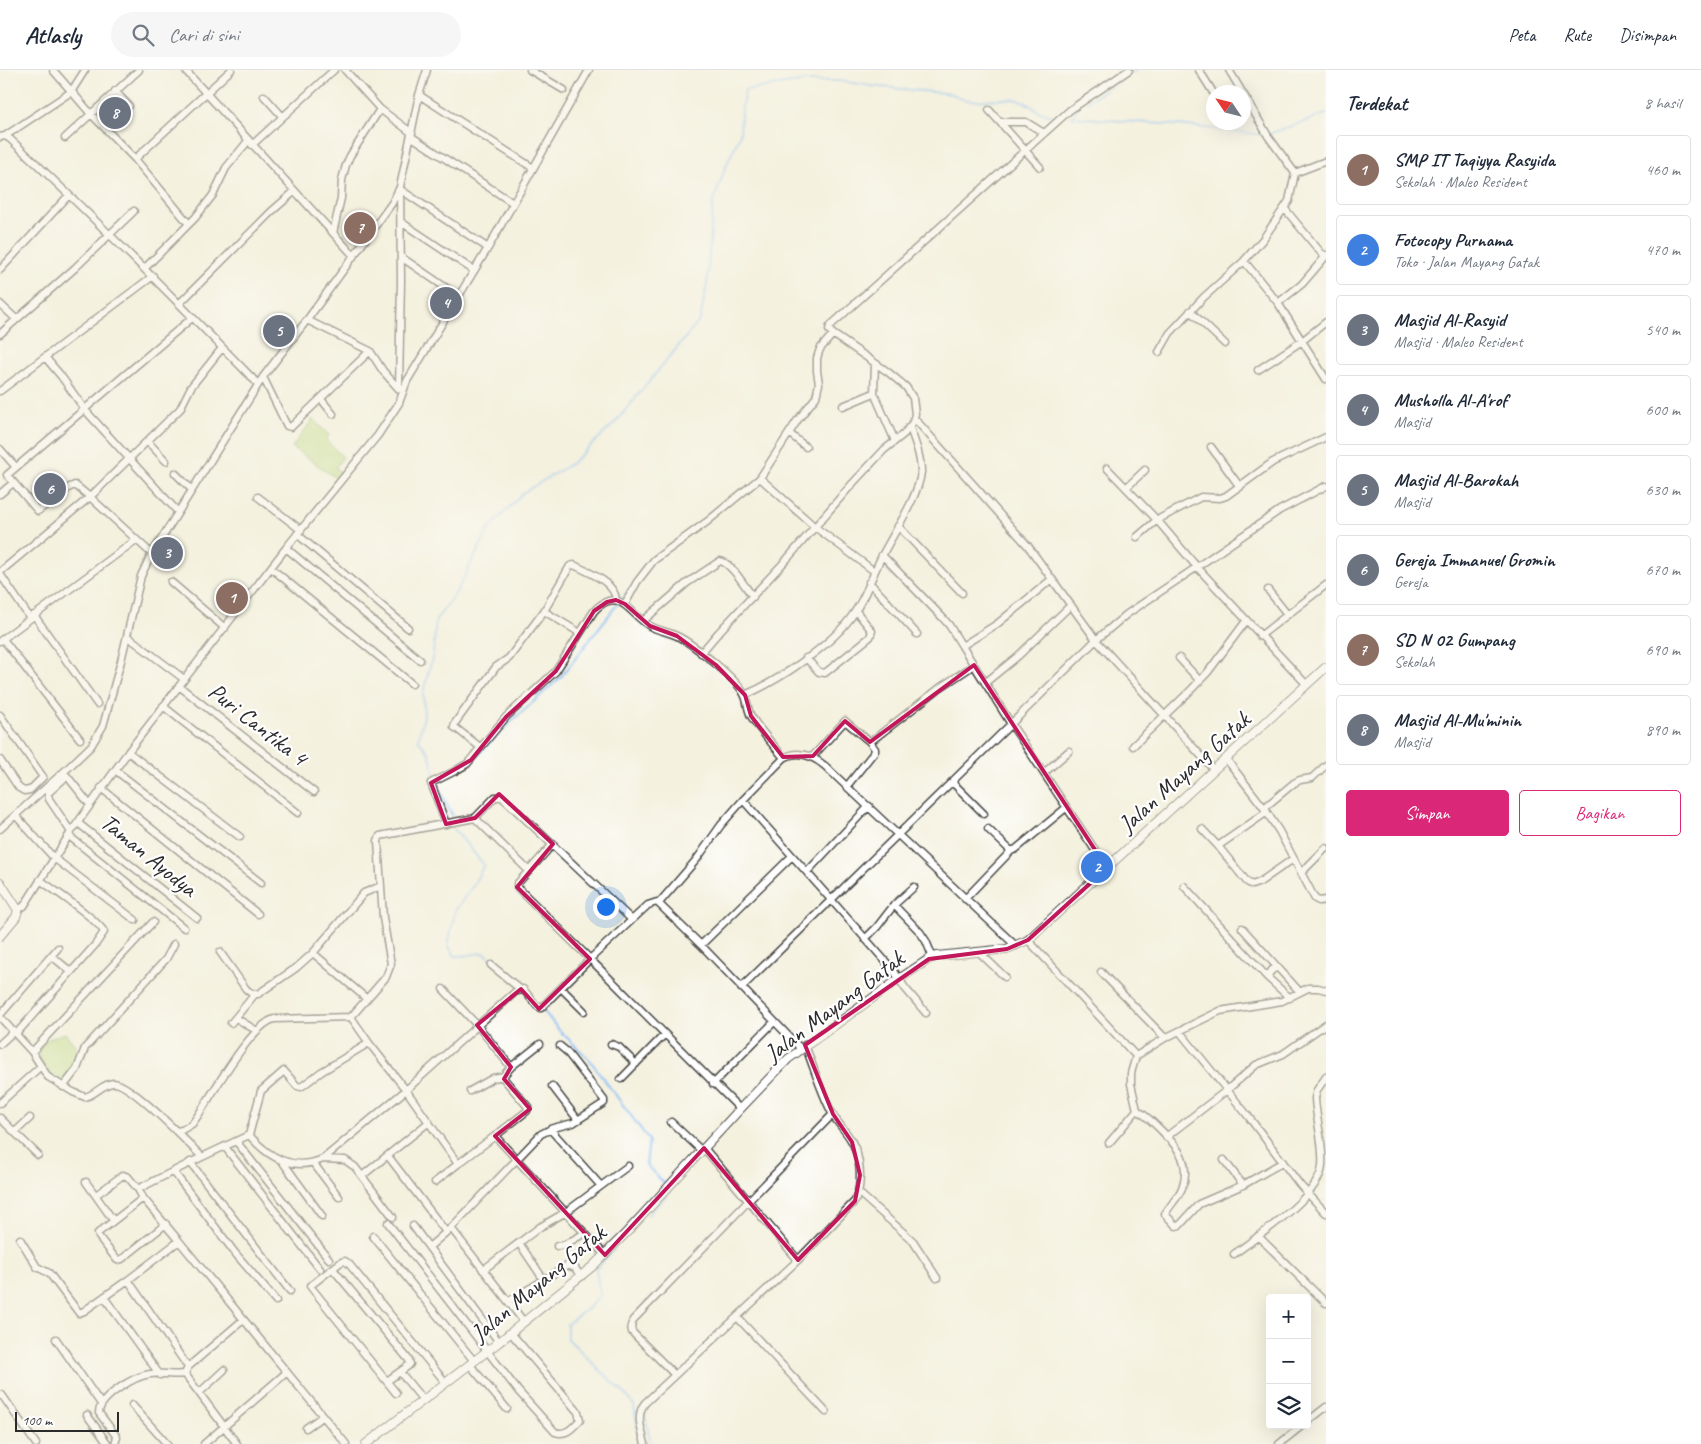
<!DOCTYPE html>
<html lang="id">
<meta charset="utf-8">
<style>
:root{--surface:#fff;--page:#f6f6f7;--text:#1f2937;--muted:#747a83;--line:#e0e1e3;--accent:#db2777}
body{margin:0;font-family:Caveat,sans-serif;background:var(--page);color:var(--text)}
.controls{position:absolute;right:15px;bottom:15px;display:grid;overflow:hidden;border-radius:5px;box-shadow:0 5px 20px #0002}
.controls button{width:45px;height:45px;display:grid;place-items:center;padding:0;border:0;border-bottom:1px solid var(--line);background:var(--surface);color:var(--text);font:25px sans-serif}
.compass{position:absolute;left:1206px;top:15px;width:45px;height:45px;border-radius:50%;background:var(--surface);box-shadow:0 5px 20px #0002;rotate:305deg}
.scale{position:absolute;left:15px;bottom:12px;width:104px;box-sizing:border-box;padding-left:5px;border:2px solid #2b2b2b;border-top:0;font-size:14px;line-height:18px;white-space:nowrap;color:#2b2b2b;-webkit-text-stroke:4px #fff;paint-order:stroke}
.you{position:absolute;left:605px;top:836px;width:18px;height:18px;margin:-12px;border:4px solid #fff;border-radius:50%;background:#1a73e8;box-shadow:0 0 0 8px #1a73e833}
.badge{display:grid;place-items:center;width:32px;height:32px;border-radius:50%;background:var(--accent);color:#fff;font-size:16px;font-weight:700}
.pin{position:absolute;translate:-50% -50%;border:2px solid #fff;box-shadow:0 1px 5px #0006}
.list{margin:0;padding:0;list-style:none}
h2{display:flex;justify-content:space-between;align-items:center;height:65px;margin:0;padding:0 20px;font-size:21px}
h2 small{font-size:16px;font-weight:400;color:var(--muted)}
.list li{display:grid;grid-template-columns:32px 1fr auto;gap:15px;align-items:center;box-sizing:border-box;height:70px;margin:0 10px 10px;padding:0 10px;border:1px solid var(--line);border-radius:5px}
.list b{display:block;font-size:19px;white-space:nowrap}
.list p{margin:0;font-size:16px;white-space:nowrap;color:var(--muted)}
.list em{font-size:16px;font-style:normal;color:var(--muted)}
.actions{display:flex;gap:10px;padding:15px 20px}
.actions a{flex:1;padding:11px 0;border:1px solid var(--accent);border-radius:5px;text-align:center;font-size:18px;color:var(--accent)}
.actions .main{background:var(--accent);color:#fff}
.icon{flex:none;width:28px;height:28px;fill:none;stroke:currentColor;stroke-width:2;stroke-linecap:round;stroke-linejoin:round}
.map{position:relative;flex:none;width:1326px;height:1374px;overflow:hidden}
header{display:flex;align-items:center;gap:30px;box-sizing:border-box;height:70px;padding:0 25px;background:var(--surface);border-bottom:1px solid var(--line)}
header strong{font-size:24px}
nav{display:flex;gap:28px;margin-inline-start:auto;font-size:18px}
.search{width:350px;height:45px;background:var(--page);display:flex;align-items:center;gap:12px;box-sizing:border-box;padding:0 18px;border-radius:28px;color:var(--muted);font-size:19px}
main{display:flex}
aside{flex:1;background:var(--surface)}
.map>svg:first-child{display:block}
</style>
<header>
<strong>Atlasly</strong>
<div class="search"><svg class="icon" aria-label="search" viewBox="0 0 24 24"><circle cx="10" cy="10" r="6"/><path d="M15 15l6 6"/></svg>Cari di sini</div>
<nav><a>Peta</a><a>Rute</a><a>Disimpan</a></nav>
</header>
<main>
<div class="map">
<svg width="1326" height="1374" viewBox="0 0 1326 1374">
<rect width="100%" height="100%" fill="#fff"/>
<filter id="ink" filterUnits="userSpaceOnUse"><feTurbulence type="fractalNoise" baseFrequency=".02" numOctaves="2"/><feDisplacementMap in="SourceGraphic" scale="10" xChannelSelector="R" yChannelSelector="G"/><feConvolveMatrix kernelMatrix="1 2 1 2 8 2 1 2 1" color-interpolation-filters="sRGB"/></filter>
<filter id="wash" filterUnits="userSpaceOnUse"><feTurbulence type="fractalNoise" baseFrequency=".0096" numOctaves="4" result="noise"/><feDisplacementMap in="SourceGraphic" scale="20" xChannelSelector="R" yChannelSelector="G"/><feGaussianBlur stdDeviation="1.12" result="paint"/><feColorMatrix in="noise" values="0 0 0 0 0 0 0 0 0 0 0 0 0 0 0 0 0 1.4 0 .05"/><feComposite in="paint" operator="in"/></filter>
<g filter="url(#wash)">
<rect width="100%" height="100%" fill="#f4f1df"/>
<path fill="#b9d87f" stroke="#728255" d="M313,349L329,365L326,370L343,387L335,398L341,402L337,409L292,377Z
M65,963L79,980L76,994L61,1011C49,1005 41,994 37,981L48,969Z"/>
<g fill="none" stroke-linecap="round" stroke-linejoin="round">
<path stroke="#85bcf4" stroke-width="2" d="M1088,31L1137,0
M1071,47L1188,56L1265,65
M1073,47L1078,38
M1269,64L1326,44
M823,271L829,262
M637,507L646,494L651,490
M476,687L511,652L561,607L629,519
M452,745L437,714L429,683L418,670L424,646L423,623L433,585L436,550L457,521L489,459L523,423L572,393L614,354L700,250L707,214L713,133L726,96L740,65L741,43L745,20L806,11H841L871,16L953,24C969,38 1002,24 1022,31C1028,33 1033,38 1038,41C1043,43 1048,45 1053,46
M454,759L484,795L473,816L455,841L448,875L455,886C466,887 474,883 485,883L522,917
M542,939L558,959L589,989L649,1070L646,1095L666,1115
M648,1145L670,1122L668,1119
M615,1179L596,1199L600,1226L587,1239L567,1254V1268L626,1325L634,1336L640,1374
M635,1342L645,1344L651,1374"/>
</g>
</g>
<g filter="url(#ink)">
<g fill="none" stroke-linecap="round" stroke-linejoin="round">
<g stroke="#494946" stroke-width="9">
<path id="minor" d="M53,0L91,44L135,89L189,154
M185,0L353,185
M345,0L380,39L412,63
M530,0L564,20
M1199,0L1214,24
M1229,0L1242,22
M115,21L129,36
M419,25L533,98
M264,26L282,46
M989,40L1040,97
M1000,52H1026L1044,63
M5,66L71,22L85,0
M0,67L5,66L10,69C95,148 177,231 258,314
M412,67L513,133
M65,68L139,0
M252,75L334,0
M135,89L231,0
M1295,103L1326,91
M401,120L488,178
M1285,139L1322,184L1326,185
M401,152L473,200
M333,163L341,128L342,110L346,95L350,86L380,39
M401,187L458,226
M1244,191L1278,233L1326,309
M145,198L195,148L213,125L226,98L248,71
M0,200L69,125
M1278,233L1302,214L1326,186
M0,234L16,249
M179,234L271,142L295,121
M1190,241L1225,274
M307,250L370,281L383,301L399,319
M0,264L75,198L134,141
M1159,282L1170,263L1204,227L1244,191L1263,169L1289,131L1295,103L1268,66L1244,25
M45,287L153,206
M875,293L874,323L895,371
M1258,300L1302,271L1326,252
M263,307L287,356L291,357L370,281
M399,318L401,210L400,117
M0,321L45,287L61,306L85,340L177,441
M321,329L333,344
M843,336L874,323
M914,348L1028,476L1096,570L1214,700
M790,364L806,377
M148,372L166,391
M1211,377L1240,417
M0,379L15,396
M1107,398L1157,450L1197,497L1127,544L1096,570L1011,654L1107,798
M175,403L191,419
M760,408L815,457L874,501
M1126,418L1145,400
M0,424L13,413
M258,427L301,460
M898,456L962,523
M297,464L408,558
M1137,467L1157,450L1201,427L1220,428L1226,426L1273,392L1326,367
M286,478L420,590
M152,484L90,427L75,415L70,417L38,441L7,405L192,248
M882,485L942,547L949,555L962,576
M271,498L412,614
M0,502L90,427L180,339L191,317L222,278
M0,504L30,548
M171,512L225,558
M869,512L917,564
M1268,520L1287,544
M625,534L637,512L654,490L708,451L760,408L797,351L816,327L819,314L817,301V288L820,279L833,264
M544,541L580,563
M34,545L97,634
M643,551L687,513L720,491C731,492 746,518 753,527
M127,566L184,609
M1260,566L1326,515
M3,569L80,669
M0,571L136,470
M701,583L718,563L788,488L853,413L884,380L904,364L913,352L915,344L913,328L906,317L888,302L833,264L829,260L830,256L1070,40L1129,0
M806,588L819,602L825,603L870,567L872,561L856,541
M1179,588L1200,611
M985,613L1018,586L1071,535
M1307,615L1197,497L1280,440L1326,416
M179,616L314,722
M745,625C778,611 834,574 854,543C867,525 873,502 884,482C895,461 919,425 921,402C921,387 915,372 910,358
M163,636L298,743
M0,645L43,707L30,720L24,721L19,718L0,690
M1133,676L1189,622L1208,602L1246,551
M480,677L457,659L454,657L455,653L496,597L509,588L544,541L570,496L574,495C588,502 615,512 616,530
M128,682L240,767
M813,686L845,651L870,672
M1227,690L1264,738L1279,761L1315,829L1319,831L1326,830
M115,700L261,813
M1044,703L1069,681
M952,712L984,744
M847,716L875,681V679L870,672L941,617L974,595
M101,718L258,844
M1264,738L1294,713L1300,710L1312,708L1326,695
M1267,742L1218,776L1247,812L1252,815L1260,812L1293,789
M16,746L54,788L135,850
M475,748L529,801
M78,753L197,848
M446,754L431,713L455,701L467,694L506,647L556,601L594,541C619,514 630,545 650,556C659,561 670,562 679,567C694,575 737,609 744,624C748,631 747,639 751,646C760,661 773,674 784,688
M0,759L68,698L91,676L103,656L121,591L141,506L150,487L263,307L307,250L392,133L400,117L419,25L427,0
M988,759L1011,781
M1202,759L1218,776
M71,762L49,729L48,723L67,706L90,735
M69,766L184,858
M553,774L517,814V817L590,889L541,938L537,936L523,919L515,922L406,1020L369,973L351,947L386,907L391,894L383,848L378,771L380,766L475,748L495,727H502L632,850
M807,802L869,736
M1301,803L1326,778
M1184,816L1267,907L1290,928
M965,829L1011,781L1016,779L1067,737
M659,833L697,789L721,755L743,730
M894,835L920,862L926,871L933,888
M18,840L24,836L71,762L128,682L286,478L378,365L399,333L407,311L488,178L589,0
M1242,858L1299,921
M865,869L877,857L894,835L914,817
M1028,870L1136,986L1165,968L1220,941L1282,931L1308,918H1318L1326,920
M701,875L792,786
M220,882L246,919L251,923L258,924L296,898L313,883L364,823L381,816
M979,882L1005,907
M313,883L367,929
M52,886L71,902
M491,895L520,919
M1101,902L1165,968
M1267,907L1272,900L1278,897
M561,918L584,941
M741,918L1011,654L962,576L997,554L1052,509
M443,919L477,955L511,997L504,1005V1009L528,1037L527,1041L495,1066
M926,943L905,918L894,901L743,730L784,688C799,679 813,686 825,696L1016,876
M0,945L58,878
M0,947L32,982L48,1007L73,1022L85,1027C95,1025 102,1014 113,1013C129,1011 188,1073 202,1087L249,1065C269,1088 293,1102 323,1089L406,1020L458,1094L495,1066L605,1185
M236,948L257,961
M231,953L255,924
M1180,962L1248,1046L1300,1115L1326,1143
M16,964L95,875L104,862C99,851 53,819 40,810
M0,974L14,961
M611,974L619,977L636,994
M32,982L153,852
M511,997L540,974
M621,1009L665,964
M713,1014L774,952
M552,1016L578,1050
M63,1017L77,999L85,978L166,889L174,874
M470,1021L493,1008L504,1006
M0,1033L41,996
M740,1039L590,889L648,835L657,832L701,875L801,979
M1137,1040C1150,1048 1176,1073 1182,1087C1186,1097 1186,1108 1182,1118C1178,1128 1170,1135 1165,1144L1176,1156L1180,1155L1199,1134L1243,1115L1283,1092
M0,1048L38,1085
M671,1052L702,1081
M176,1061L182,1060L192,1054C210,1030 248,957 274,949L351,947
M15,1062L30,1048
M249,1065L261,1021L284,1001L297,1016L301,1017L321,1002L369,973
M1166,1067L1227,1020L1256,995L1283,984L1326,954
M236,1071L329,1189
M1109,1073L1137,1040L1131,1014V1003L1136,986
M225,1077L320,1199
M704,1078L798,1190L855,1131C863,1113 861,1087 851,1070C846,1061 838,1054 833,1045C821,1023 814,998 805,975
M388,1086L446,1162
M323,1089L345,1090L355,1097L393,1147
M1224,1090L1243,1115
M282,1091L322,1146
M190,1092L290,1221
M314,1094L339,1127
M173,1101L235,1183L276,1231
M362,1106L429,1052
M86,1112L113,1150
M435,1112L458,1094
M601,1116L628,1096
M859,1123L913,1171L937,1208
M96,1125L123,1105L128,1107L138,1119
M143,1128L98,1163L99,1167L117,1190L122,1189L166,1154
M388,1153L519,1322L555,1362C566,1366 572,1358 580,1350L578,1342L511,1263
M413,1156L499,1272
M451,1158L524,1252
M373,1166L474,1291
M1258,1166L1326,1233
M20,1169L37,1197L49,1203L79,1243L84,1241L128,1210
M179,1171L143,1128L138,1119L202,1087
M519,1173L544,1210
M557,1176L564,1175L585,1163
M429,1177L451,1158L541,1064L553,1058L573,1053L604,1033V1030L566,981L560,976
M1234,1184C1258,1166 1320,1126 1322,1096C1324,1073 1316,1051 1315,1028L1317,1020L1326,1007
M333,1199L409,1290L410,1294L408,1296L387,1311
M483,1200L540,1157L566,1142L601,1116L550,1059
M104,1227L160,1305
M509,1231L568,1195L575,1198L581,1207
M737,1247L826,1342
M56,1269L101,1334
M470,1295L507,1339
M188,1297L128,1210L179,1171L346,1374
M400,1302L423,1330
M675,1305L632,1262L631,1256L633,1250L833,1044
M199,1323L224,1300
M396,1323L310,1216L341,1192L345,1191L349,1194L446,1313
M2,1325L36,1374
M132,1335L167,1374
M87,1345L108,1374
M1307,1352L1326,1337
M306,1358L323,1346
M115,1374L117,1367L99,1343C99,1327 135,1306 150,1304C161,1302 172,1306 185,1304
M204,1374L287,1302
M237,1374L185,1304L188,1297L243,1250
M645,1374C642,1361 635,1345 645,1333L798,1190
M1279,1374L1303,1355"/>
</g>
<g stroke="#494946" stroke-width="10">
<path id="tertiary" d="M0,812L18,840L16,847L0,866
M366,1374L499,1272L593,1196L627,1162L740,1039L788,989L899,909L929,889L937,886L1007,879L1028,870L1326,597"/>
</g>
<use href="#minor" stroke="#fff" stroke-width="6"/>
<use href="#tertiary" stroke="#fff" stroke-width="8"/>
</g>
</g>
<path d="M0 0H1326V1374H0ZM616,530L625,534L650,556L677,566L716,595L745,625L751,646L783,687L813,686L845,651L870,672L974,595L1107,798L1028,870L1007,879L929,889L805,975L833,1044L852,1072L860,1105L855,1131L798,1190L704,1078L605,1185L495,1066L530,1039L504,1009L511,997L477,955L521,919L539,939L590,889L517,817L553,774L499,724L475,748L446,754L431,713L471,690L506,647L556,601L594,541L607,532Z" fill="#f4f1df" fill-opacity=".55" fill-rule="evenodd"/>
<path fill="none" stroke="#c2185b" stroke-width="4" stroke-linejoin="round" d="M616,530L625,534L650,556L677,566L716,595L745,625L751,646L783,687L813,686L845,651L870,672L974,595L1107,798L1028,870L1007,879L929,889L805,975L833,1044L852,1072L860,1105L855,1131L798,1190L704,1078L605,1185L495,1066L530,1039L504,1009L511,997L477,955L521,919L539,939L590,889L517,817L553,774L499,724L475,748L446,754L431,713L471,690L506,647L556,601L594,541L607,532Z"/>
<g text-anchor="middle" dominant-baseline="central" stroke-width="4.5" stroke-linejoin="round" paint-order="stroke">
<g font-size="24" fill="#2b2b2b" stroke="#fff">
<text transform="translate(258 654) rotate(38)">Puri Cantika 4</text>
<text transform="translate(1184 702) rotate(-42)">Jalan Mayang Gatak</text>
<text transform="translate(149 785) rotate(39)">Taman Ayodya</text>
<text transform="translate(834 936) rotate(-37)">Jalan Mayang Gatak</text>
<text transform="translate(538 1213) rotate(-40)">Jalan Mayang Gatak</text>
</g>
</g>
</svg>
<div class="controls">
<button>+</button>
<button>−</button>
<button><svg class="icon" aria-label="layers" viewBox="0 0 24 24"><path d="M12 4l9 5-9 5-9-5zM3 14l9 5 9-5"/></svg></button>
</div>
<svg class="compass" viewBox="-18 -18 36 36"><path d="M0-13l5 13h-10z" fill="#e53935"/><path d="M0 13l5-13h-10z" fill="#747a83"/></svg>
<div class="scale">100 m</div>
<div class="you"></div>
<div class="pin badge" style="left:232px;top:528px;background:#8d6e63">1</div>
<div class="pin badge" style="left:1097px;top:797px;background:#3f7fe0">2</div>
<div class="pin badge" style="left:167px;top:483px;background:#6b7280">3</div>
<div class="pin badge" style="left:446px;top:233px;background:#6b7280">4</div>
<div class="pin badge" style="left:279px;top:261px;background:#6b7280">5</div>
<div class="pin badge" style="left:50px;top:419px;background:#6b7280">6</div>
<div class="pin badge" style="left:360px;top:158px;background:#8d6e63">7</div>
<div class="pin badge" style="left:115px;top:43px;background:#6b7280">8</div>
</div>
<aside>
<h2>Terdekat<small>8 hasil</small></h2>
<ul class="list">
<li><span class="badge" style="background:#8d6e63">1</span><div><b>SMP IT Taqiyya Rasyida</b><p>Sekolah · Maleo Resident</p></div><em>460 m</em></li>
<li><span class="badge" style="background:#3f7fe0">2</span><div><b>Fotocopy Purnama</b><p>Toko · Jalan Mayang Gatak</p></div><em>470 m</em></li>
<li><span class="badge" style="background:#6b7280">3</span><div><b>Masjid Al-Rasyid</b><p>Masjid · Maleo Resident</p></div><em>540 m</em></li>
<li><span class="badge" style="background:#6b7280">4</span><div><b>Musholla Al-A'rof</b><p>Masjid</p></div><em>600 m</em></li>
<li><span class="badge" style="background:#6b7280">5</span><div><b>Masjid Al-Barokah</b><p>Masjid</p></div><em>630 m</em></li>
<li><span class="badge" style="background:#6b7280">6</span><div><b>Gereja Immanuel Gromin</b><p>Gereja</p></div><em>670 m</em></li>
<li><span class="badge" style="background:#8d6e63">7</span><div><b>SD N 02 Gumpang</b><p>Sekolah</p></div><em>690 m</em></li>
<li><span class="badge" style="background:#6b7280">8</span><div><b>Masjid Al-Mu'minin</b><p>Masjid</p></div><em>890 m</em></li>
</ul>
<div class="actions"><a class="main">Simpan</a><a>Bagikan</a></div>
</aside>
</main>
